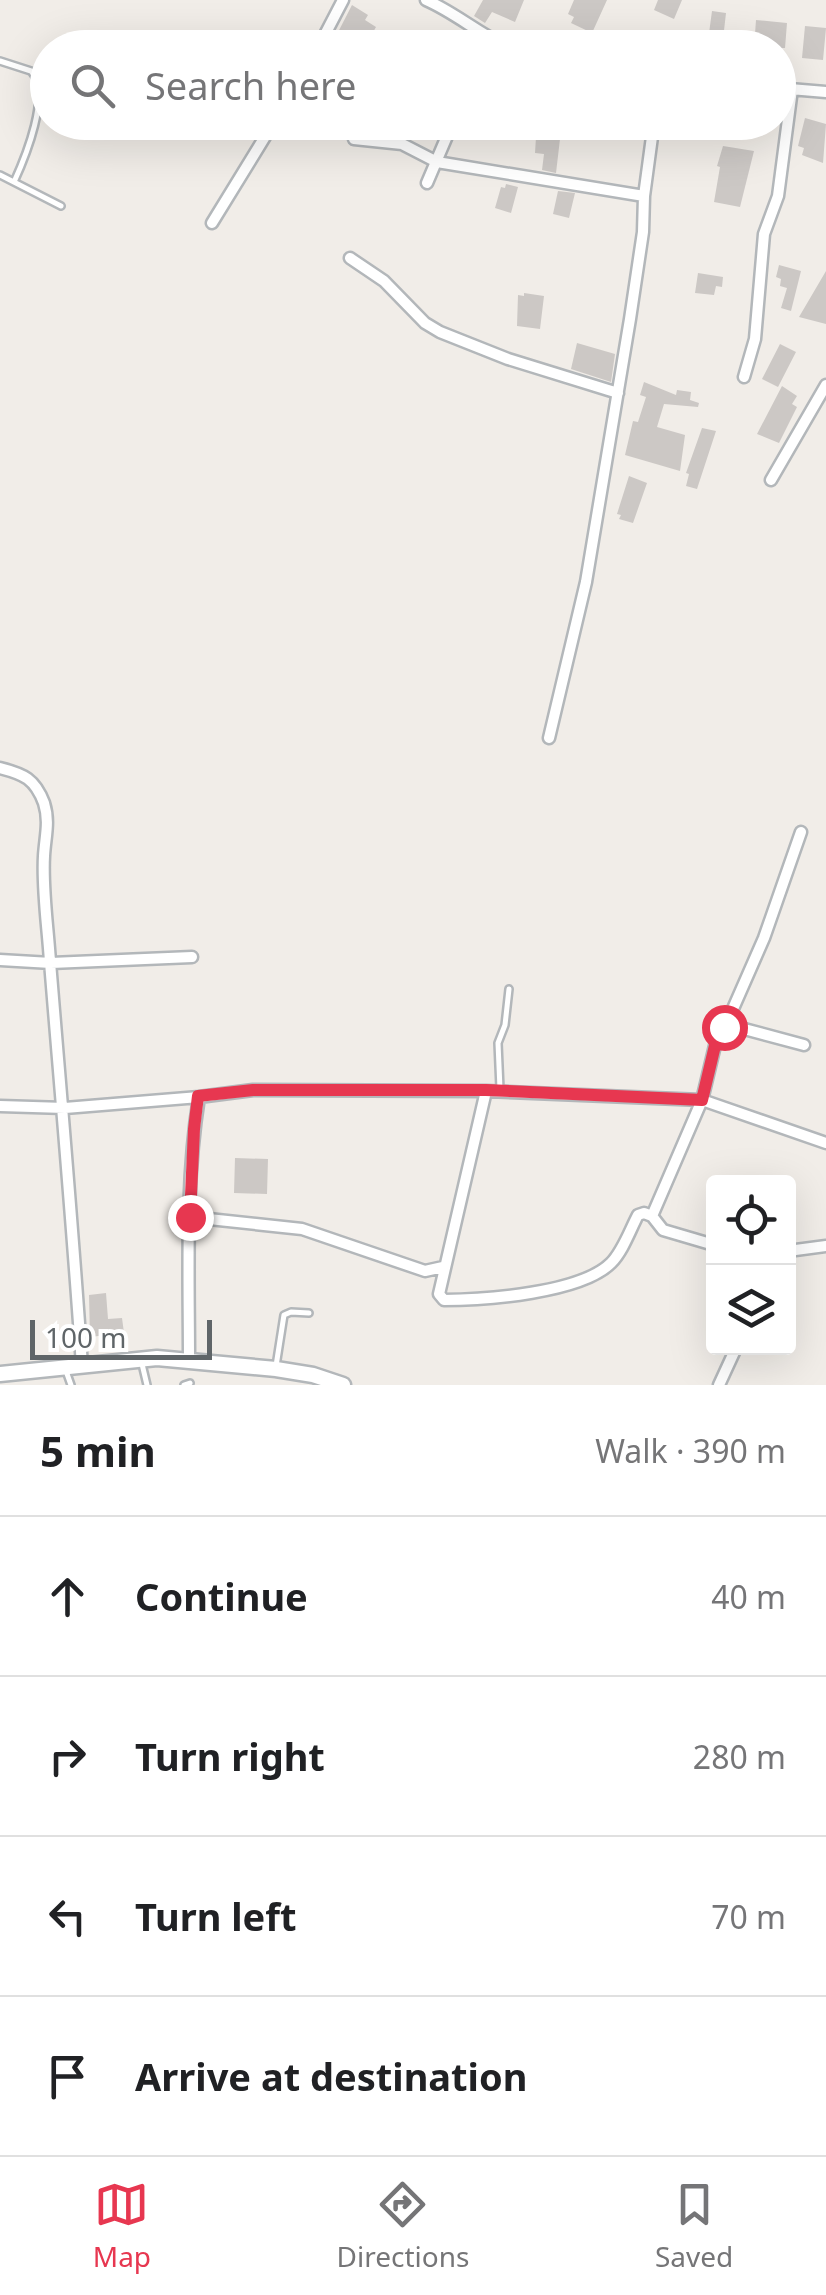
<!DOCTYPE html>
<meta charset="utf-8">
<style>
:root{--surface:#fff;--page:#f2f2f2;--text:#202124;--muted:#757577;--line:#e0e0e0;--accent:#e73750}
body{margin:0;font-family:"Noto Sans",sans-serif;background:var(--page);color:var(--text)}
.controls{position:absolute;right:30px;bottom:30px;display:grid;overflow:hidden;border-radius:10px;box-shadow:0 10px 40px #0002}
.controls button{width:90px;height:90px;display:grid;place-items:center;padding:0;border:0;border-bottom:2px solid var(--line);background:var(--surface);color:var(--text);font:50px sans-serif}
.scale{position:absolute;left:30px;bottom:25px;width:182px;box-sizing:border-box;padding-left:10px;border:5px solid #5f6568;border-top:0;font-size:28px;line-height:35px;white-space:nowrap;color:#5f6568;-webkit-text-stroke:8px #fff;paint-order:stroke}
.stop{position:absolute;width:30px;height:30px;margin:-22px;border:8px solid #e73750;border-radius:50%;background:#fff}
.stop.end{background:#e73750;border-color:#fff;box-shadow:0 2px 10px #0008}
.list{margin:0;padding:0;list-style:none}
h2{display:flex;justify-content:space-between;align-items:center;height:130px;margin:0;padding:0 40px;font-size:42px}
h2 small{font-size:32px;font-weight:400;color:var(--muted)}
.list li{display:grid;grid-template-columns:65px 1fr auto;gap:30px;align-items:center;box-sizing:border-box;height:160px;padding:0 40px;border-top:2px solid var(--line)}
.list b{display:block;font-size:38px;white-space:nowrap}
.list em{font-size:32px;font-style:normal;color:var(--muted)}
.icon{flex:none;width:55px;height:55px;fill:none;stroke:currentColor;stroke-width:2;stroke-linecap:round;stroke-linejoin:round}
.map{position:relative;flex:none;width:826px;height:1385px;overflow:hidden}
.search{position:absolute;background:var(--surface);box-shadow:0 10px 40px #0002;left:30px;right:30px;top:30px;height:110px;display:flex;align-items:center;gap:25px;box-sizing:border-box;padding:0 35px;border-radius:55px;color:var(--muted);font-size:38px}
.sheet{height:770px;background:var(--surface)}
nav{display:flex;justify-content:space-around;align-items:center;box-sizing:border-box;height:140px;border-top:2px solid var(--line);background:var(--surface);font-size:28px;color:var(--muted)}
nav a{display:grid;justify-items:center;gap:5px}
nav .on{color:var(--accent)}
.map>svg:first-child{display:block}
</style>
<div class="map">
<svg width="826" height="1385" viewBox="0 0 826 1385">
<rect width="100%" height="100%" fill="#f1ede8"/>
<path fill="#ccc8c5" d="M483,0H524L515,22L492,12L485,23L474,16Z
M574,0H607L592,33L571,23L574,17L568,14Z
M658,0H682L674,19L654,10Z
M352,5L368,15L365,20L376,27L364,48H348L334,40Z
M712,11L726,13L722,48H707Z
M756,20L787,23L785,48H754Z
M805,26L826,28L823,60L802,58Z
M805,118L826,124L823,163L802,155L804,148L798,146Z
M547,122H562L556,173L542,170L544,154L535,153L536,137L546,138Z
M723,146L754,151L740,207L714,202L720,167L717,166Z
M506,184L518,187L511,213L495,208L501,187L505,188Z
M558,191L575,193L569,218L553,214Z
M779,265L801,271L791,311L781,308L787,288L780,286L781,279L776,277Z
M826,271V324L799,317Z
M698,273L723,277L722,287L716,286L714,295L695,293Z
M524,293L544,296L540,329L517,326L518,295L524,296Z
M577,343L615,354L611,382L571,369Z
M780,344L796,352L778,387L762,379Z
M644,382L676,395L677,390L691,392L690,400L699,403L698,407L664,404L657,427L685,435L680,471L625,455L633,421L638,422L646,397L640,395Z
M782,386L797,396L792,404L797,407L779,443L757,434Z
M702,428L716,431L697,489L686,486L689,474L686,473Z
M629,476L647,483L633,523L619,519L621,515L617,514Z
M235,1158L268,1159L267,1194L234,1193Z
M106,1293L108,1319L122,1318L124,1333L90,1337L89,1295Z"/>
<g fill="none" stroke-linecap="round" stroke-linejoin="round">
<g stroke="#b3b7ba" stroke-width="10">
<path id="service" d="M0,61L31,71C52,93 25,158 14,182
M0,175L61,206
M500,1089L498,1043L505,1025L509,989
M142,1364L147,1385
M276,1366L284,1315L291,1312L309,1313
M66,1371L71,1385
M184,1385L190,1383"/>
</g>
<g stroke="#b3b7ba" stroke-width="15">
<path id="minor" d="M426,0C456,13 480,35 510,48
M318,48L343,0
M778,88L826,92
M354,139L402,144L437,162L644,196L654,122
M427,183L453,122
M212,223L274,122
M350,258L384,281L425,323L440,332L508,359L618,393
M744,377L755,339L764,234L778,196L792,89
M771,480L826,385
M549,738L586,582L630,319L643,232L644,196
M0,768C24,774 35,779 44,803C50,822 45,837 44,856C42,890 48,928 50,962C61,1097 73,1231 82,1366
M0,960L51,963L192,957
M725,1027L733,1026L804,1045
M486,1091L439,1294L444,1300C485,1300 581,1293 611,1263C623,1251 630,1230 638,1215L644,1213L652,1216L663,1230L714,1245
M0,1106L65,1108L199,1097
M652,1216L702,1100L718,1033L725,1027L764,938L801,832
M190,1217L302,1229L425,1271L443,1267
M788,1251L826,1246
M189,1361C189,1273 185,1184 199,1097L253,1090L486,1091L702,1100L826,1143
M719,1385L736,1348"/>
</g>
<g stroke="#b3b7ba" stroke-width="19">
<path id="tertiary" d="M0,1374L157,1358L276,1369L313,1375L343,1385"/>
</g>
<use href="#service" stroke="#fff" stroke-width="5"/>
<use href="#minor" stroke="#fff" stroke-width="10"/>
<use href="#tertiary" stroke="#fff" stroke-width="14"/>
</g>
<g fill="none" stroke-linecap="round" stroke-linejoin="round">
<path stroke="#e73750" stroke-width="12" d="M190,1217L194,1129L198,1096L253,1090H486L702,1100L718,1033L724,1027"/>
</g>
</svg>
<div class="controls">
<button><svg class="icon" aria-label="locate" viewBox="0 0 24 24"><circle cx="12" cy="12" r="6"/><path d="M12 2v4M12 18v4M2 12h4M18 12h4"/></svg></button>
<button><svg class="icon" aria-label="layers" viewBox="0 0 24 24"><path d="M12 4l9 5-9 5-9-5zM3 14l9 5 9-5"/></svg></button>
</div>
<div class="scale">100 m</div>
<div class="stop" style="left:724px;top:1027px"></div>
<div class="stop end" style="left:190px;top:1217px"></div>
<div class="search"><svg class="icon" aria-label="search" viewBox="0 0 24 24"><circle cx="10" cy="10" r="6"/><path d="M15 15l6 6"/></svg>Search here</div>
</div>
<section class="sheet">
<h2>5 min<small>Walk · 390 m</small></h2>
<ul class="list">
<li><svg class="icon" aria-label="ahead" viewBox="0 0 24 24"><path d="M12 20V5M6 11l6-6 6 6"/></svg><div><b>Continue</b></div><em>40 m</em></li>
<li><svg class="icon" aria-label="right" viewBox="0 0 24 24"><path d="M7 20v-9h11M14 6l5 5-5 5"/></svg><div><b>Turn right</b></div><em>280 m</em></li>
<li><svg class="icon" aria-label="left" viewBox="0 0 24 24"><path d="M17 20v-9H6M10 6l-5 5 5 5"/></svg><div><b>Turn left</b></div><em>70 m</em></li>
<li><svg class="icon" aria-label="arrive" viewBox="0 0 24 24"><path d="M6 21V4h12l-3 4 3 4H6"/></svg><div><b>Arrive at destination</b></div></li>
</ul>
</section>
<nav>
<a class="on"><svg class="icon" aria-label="map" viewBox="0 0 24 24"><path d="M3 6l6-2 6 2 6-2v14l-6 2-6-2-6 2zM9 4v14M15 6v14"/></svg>Map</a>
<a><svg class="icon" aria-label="directions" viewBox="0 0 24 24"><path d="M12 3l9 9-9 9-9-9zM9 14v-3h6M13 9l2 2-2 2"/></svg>Directions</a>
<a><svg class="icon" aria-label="saved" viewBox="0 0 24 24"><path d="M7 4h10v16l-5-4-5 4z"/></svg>Saved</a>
</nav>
